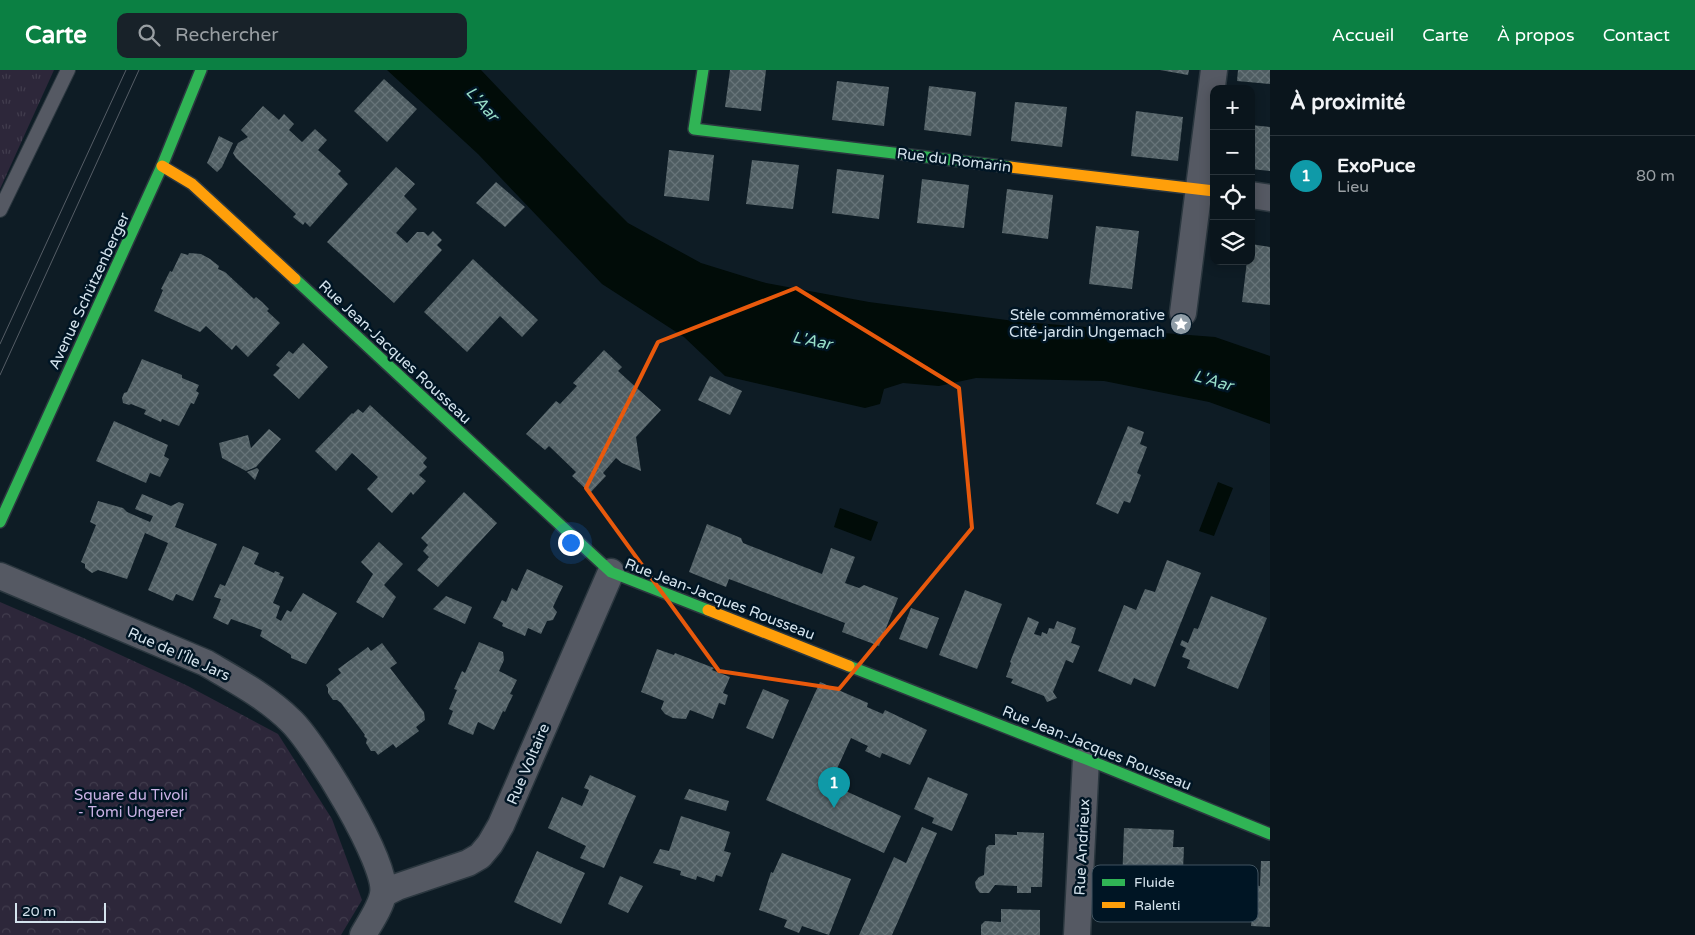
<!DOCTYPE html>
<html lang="fr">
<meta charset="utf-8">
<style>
:root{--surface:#0a151c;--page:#182229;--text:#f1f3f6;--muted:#999fa3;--line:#2a343b;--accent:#0b8043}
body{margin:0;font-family:"Varela Round",sans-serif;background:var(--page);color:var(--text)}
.controls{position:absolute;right:15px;top:15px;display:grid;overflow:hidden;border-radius:10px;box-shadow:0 2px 12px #0003}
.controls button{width:45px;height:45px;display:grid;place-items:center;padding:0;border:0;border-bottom:1px solid var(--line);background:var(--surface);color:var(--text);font:25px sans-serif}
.scale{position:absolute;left:15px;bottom:12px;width:91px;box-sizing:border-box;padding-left:5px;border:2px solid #d4e3ed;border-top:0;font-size:14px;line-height:18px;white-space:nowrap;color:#d4e3ed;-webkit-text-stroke:4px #001524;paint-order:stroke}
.you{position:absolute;left:570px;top:472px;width:18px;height:18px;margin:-12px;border:4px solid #fff;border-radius:50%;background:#1a73e8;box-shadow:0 0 0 8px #1a73e833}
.badge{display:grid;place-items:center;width:32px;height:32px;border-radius:50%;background:var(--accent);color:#fff;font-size:16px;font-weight:700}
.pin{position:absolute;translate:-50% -41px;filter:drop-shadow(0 1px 2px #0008)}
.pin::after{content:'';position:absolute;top:26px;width:18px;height:15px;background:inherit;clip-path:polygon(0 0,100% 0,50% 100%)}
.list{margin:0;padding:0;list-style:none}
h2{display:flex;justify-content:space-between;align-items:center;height:65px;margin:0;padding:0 20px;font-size:21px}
h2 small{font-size:16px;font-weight:400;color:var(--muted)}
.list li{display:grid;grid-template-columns:32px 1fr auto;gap:15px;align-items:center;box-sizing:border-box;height:80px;padding:0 20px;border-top:1px solid var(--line)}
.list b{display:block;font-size:19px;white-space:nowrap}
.list p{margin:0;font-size:16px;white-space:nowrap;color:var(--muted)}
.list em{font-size:16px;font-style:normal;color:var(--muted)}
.icon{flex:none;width:28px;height:28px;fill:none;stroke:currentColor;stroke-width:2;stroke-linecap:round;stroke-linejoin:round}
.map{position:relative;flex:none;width:1270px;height:865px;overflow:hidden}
header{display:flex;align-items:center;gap:30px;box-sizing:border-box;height:70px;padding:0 25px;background:var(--accent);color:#fff}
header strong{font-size:24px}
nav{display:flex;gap:28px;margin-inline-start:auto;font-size:18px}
.search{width:350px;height:45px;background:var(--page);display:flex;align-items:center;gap:12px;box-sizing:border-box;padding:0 18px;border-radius:10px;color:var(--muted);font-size:19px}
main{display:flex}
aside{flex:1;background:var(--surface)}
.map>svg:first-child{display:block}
</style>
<header>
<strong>Carte</strong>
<div class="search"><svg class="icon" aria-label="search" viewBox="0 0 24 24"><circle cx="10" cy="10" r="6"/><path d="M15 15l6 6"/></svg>Rechercher</div>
<nav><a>Accueil</a><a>Carte</a><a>À propos</a><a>Contact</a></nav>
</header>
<main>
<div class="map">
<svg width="1270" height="865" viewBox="0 0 1270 865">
<defs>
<pattern id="grass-tufts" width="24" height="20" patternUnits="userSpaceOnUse" patternTransform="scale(1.25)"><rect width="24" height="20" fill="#2d273a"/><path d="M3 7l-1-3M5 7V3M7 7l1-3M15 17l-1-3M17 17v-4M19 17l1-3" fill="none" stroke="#413c4d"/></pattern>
<pattern id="park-crowns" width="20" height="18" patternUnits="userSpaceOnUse" patternTransform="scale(1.25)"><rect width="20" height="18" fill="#2d273a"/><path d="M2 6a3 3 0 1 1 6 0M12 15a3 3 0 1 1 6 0" fill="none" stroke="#413c4d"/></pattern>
<pattern id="building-cross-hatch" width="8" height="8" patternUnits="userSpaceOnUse" patternTransform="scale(1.25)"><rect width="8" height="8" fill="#4f5d62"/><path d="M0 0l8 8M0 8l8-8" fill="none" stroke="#677479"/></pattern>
</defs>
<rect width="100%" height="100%" fill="#0e1c25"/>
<path fill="url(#grass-tufts)" d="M0,0H54L0,119Z"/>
<path fill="url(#park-crowns)" d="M0,532L88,570L188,616L278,664L332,749L362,830L341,865H0Z"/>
<path fill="#010c08" d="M387,0H481L598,123L628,153L701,193L766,213L869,232L1022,252L1215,267L1270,286V354L1209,332L1104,311L976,308L939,316L903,313L884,319L880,334L865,338L725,306L684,267L602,214L478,84Z
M1218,412L1233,418L1214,466L1199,461Z
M840,438L878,452L871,471L834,457Z"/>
<path fill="url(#building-cross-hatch)" d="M730,0H766L761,41L725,37Z
M1160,0H1189L1188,5Z
M1238,0H1270V14L1237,11Z
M384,9L417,39L387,72L354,41Z
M837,11L889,17L884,56L832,50Z
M929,16L976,22L971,66L924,60Z
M1015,32L1067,37L1062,77L1011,71Z
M263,36L279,50L284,44L294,54L289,60L302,72L315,59L327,70L318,80L341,101L338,104L348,114L310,157L305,152L303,155L293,147L296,144L236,88L233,83L238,73L248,67L241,60Z
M1136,41L1183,47L1178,91L1131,86Z
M1251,55L1270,57V101L1251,99Z
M219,66L233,73L222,97L217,102L207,93Z
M669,80L714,85L709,131L664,126Z
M752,90L799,95L793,139L746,134Z
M396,97L415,114L404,126L417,139L396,163L407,173L417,162H424L428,166L433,161L442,170L437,175L442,180L394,233L327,172Z
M837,99L884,105L879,149L832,143Z
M922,109L969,115L964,158L917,153Z
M496,112L525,137L505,157L476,133Z
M1007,119L1053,125L1048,169L1002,163Z
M1096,156L1139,161L1132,219L1089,214Z
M1251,174L1270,177V235L1242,232L1247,191H1251Z
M181,183L188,185L189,183L201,184L210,189L219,196L218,199L225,202L254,229L256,227L262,232L269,239L267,241L280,253L248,287L236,275L232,280L206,256L200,262L154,241L163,220L161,219L170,201L172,202Z
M473,189L538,250L522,267L500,246L467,282L424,242Z
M303,273L328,297L299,329L273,305L280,298L276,295L289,281L293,284Z
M604,280L622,297L618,301L661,340L636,367L641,401L622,393L616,388L603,403L606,406L590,423L572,406L576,402L549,376L545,380L526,364L556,331L560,334L577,316L573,313Z
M142,289L182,305V308L199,315L196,321L199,323L194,334L191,333L179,356L162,349L161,352L144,344L146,340L131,334L129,335L123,333L122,328L124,323L127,322Z
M710,306L742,321L730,345L698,330Z
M370,335L427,388L423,393L427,397L419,405L426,411L413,425L411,422L392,443L367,419L378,407L352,383L336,401L315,381L352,343L353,344L358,339L363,343Z
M114,351L168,375L164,386L169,389L160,407L150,403L146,413L96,391Z
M1128,356L1144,362L1140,374L1147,377L1137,403L1141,405L1130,433L1124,431L1118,444L1096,434Z
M269,359L281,369L256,397L246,401L222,388L219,373L248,365L251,378Z
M257,398L259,400L255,410L247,402Z
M464,422L497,453L438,517L417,500L429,487L423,481L428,475L421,468Z
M142,424L171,436L179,432L184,434L175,457L217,474L193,531L176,524L173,531L148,520L168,473L145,463L127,509L98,500L92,503L85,498V494L81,492L96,455L90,452L98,431L123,438L127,442L150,452L153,446L135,439Z
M707,454L741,468L743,473L822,504L831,478L855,487L845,513L859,518L864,515L898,528L879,576L842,562L845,553L729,509L726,517L689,502Z
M379,472L403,494L384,515L396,527L383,548L356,532L373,504L361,492Z
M243,476L259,483L254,494L274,503L275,501L280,503L279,505L284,507L273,533L280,536L276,548L281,551L287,540L291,542L303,523L337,543L306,594L291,588V585L288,583L260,566L262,560L231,549L228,555L213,548L221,529L214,527L220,514L225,516Z
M1167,490L1201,503L1155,617L1134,608L1131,615L1098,601L1124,535L1136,540L1145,519L1155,522Z
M527,499L563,516L553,537L557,542L553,550L547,551L541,564L528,558L525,566L502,556L503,553L493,548L502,530L506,532L512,518L517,521Z
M965,520L1002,534L977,599L939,585Z
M446,526L472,537L465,554L433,539Z
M1211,526L1267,548L1238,619L1187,598L1190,590L1182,587L1186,578L1180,575L1182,570L1188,573L1194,558L1198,559Z
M911,538L939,548L927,579L899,569Z
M1028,547L1039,552L1034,564L1041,566L1042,562L1047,564L1049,558L1054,559L1057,551L1076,558L1071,573L1080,576L1073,593L1066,590L1053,622L1057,628L1047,632L1044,626L1011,613L1013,609L1006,607L1011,593L1010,592Z
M479,572L503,582L504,590L499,601L517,610L510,624L513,625L509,633L505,642L503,641L494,660L478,652L473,665L448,654L453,641L449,639L457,620L454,619L462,601L465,603Z
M382,573L397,593L390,598L424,642L425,650L416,657L419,661L396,678L393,674L378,685L375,681H371L366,673L367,669L364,666L365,665L341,633L337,630H333L328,623V618L326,615L341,603L338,599L368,577L371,581Z
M657,579L674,585L675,583L714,598L712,600L730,607L723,623L728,625L725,635L719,633L713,649L690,640L686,649L673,648L665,644L661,639L664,631L641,622Z
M820,612L868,633L867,637L883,644L885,640L927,660L910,695L882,683L880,688L865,681L868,676L851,668L830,714L901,746L884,783L766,730Z
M763,619L789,630L773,669L746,658Z
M590,705L636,726L604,798L580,788L586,776L548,758L562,727L582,736L589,720L584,718Z
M928,707L968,724L952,761L932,753L934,748L914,739Z
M689,719L729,731L726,741L684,729Z
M681,746L730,762L724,781L731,783L722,807L716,805L714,812L697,806L696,810L680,805L681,801L653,793L660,779L669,781Z
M922,757L937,763L892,865H859L894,787L906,793Z
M1124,758L1174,760L1173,777H1184L1183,800L1172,799V817L1160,816V830L1133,829V815H1122Z
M1017,762L1044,763L1042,817H1031V823H1017V816L995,815L989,823H980L976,818L975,812L979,807L984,805L986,778L989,775H995V764L1017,765Z
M537,781L585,803L561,854L514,832Z
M782,783L851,809L829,865L802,856L799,863L784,857L787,850L759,840L771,802L773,803Z
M1261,791H1270V857L1251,856L1254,815L1260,816Z
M620,806L643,816L628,843L608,834Z
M1001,839L1040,840V865H981V855L985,851L1001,852Z"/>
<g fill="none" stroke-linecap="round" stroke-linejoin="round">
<g stroke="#2b373f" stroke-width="16">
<path id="lane" d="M0,140L68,0"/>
</g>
<g stroke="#2b373f" stroke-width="29">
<path id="street" d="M1251,125L1270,128
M1183,243L1214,0
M0,506L206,593C235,610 267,627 291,651C314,673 389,794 383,824C381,837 369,854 363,865
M383,824L397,817L468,793L480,786L490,774L501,755L611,502
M1077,865L1086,689"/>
</g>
<g stroke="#2b373f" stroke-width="14">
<path id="fast" d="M703,0L694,59L1010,97
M295,209L611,502L708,540
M0,452L162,96L201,0
M849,596L1086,689L1270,764"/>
</g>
<g stroke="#2b373f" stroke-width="14">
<path id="slow" d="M162,96L192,114L295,209
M1010,97L1214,121
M708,540L849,596"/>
</g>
<use href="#lane" stroke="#555963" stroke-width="14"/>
<use href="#street" stroke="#555963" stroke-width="26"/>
<use href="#fast" stroke="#30b455" stroke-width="11"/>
<use href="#slow" stroke="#ff9f0a" stroke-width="11"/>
<path stroke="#555d66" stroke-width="1" d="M0,274L126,0
M0,305L139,0"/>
</g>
<path fill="none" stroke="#e8590c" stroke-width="4" stroke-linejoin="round" d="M796,218L959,318L972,458L839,619L719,601L586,418L658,272Z"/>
<defs>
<g id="sight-disc" transform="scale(1.125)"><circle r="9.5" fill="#8f9da7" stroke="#001524"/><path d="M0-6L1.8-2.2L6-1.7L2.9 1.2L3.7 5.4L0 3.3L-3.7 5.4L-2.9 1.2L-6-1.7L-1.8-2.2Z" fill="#fff"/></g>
</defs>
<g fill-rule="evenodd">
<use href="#sight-disc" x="1181" y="254"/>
</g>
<g text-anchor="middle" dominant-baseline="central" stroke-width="5" stroke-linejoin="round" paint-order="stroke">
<g font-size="15" fill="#d4e3ed" stroke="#001524">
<text transform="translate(954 90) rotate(7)">Rue du Romarin</text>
<text transform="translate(89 221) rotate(-65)">Avenue Schützenberger</text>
<text transform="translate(395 282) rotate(43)">Rue Jean-Jacques Rousseau</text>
<text transform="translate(720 529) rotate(21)">Rue Jean-Jacques Rousseau</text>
<text transform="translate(179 584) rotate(24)">Rue de l'Île Jars</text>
<text transform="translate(1097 678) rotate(22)">Rue Jean-Jacques Rousseau</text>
<text transform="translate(528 694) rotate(-67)">Rue Voltaire</text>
<text transform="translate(1082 777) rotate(-87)">Rue Andrieux</text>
</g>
<g font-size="15" fill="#d4e3ed" stroke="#001524" text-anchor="end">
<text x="1165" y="245">Stèle commémorative<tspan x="1165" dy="17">Cité-jardin Ungemach</tspan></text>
</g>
<g font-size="15" fill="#cab2e5" stroke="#001524">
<text x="131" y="725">Square du Tivoli<tspan x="131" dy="17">- Tomi Ungerer</tspan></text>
</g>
<g font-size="16" font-style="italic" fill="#98dec8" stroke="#001524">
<text transform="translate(482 34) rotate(48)">L'Aar</text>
<text transform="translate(812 271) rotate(11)">L'Aar</text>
<text transform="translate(1213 311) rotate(16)">L'Aar</text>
</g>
</g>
<rect x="1092" y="795" width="166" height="57" rx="8" fill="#001524" stroke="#405360" stroke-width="1"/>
<rect x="1102" y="809" width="23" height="7" fill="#30b455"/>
<rect x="1102" y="832" width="23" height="6" fill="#ff9f0a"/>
<g font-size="14" fill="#d4e3ed">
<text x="1134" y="817">Fluide</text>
<text x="1134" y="840">Ralenti</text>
</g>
</svg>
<div class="controls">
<button>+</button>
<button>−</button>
<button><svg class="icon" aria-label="locate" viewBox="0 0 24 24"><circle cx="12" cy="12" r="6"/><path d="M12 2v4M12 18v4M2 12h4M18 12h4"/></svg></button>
<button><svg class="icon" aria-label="layers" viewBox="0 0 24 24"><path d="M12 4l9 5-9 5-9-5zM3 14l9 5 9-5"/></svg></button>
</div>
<div class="scale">20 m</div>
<div class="you"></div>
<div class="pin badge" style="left:834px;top:738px;background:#0f9aa8">1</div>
</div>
<aside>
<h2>À proximité<small></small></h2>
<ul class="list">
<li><span class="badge" style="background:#0f9aa8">1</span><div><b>ExoPuce</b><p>Lieu</p></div><em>80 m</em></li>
</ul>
</aside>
</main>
